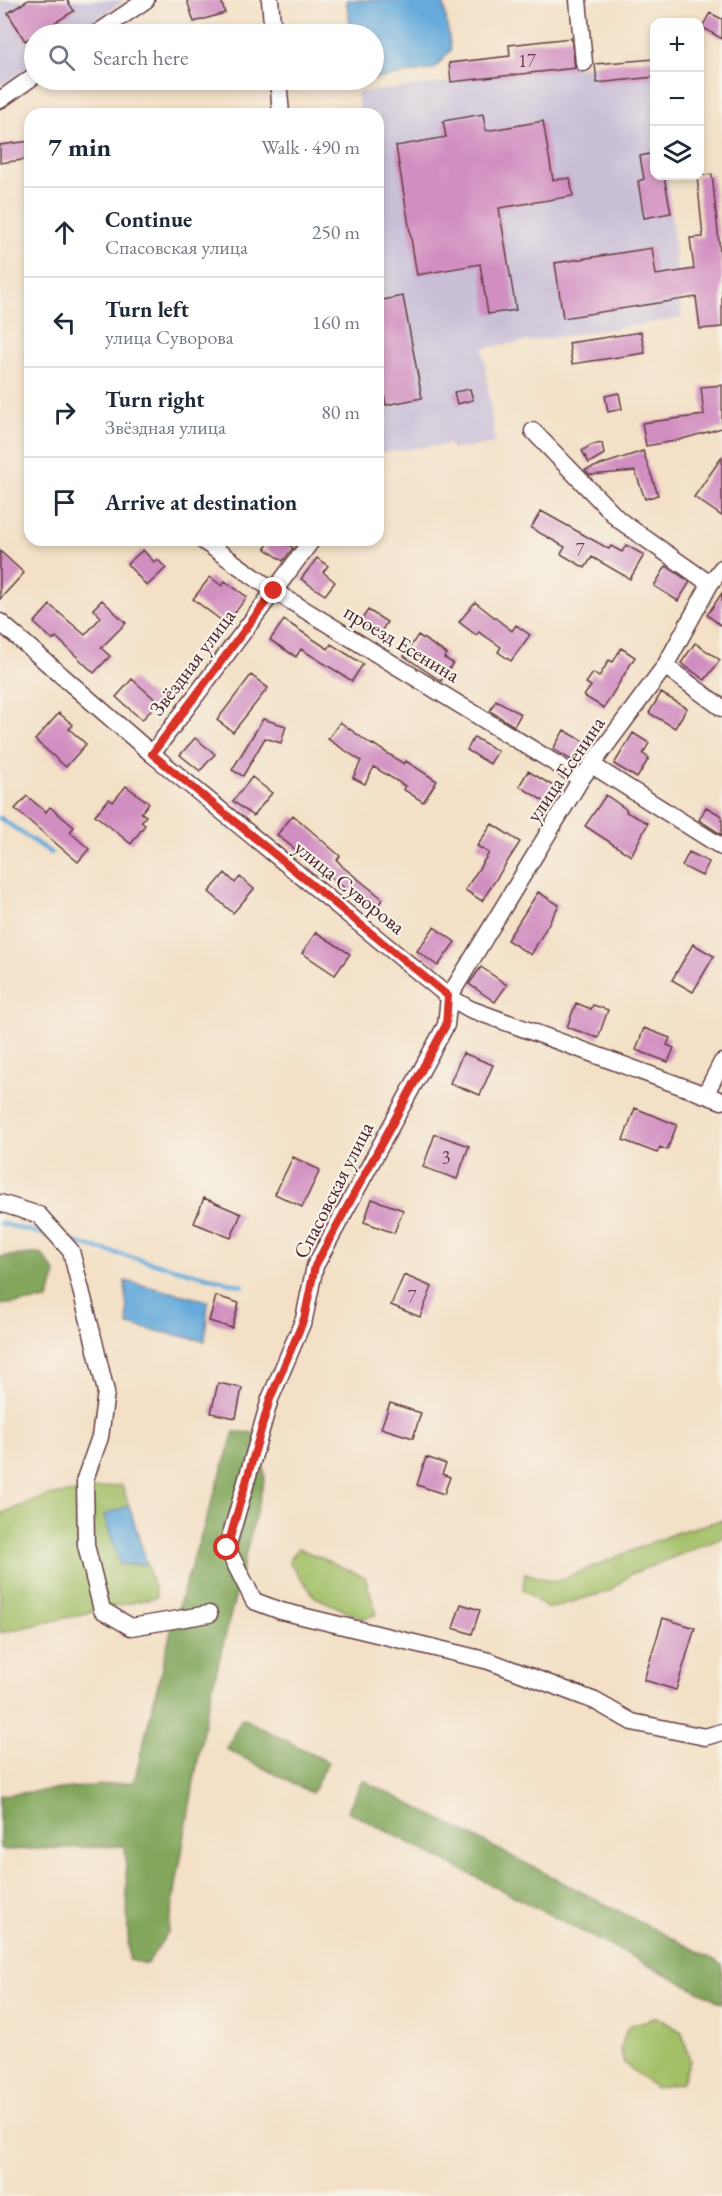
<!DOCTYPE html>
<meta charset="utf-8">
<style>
:root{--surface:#fff;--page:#f6f6f7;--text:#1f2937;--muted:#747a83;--line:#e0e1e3}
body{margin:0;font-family:"EB Garamond",serif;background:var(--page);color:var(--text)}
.controls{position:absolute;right:18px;top:18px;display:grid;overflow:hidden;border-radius:12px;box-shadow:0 3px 9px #0003}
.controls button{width:54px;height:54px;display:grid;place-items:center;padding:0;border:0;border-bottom:2px solid var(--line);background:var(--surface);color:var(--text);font:30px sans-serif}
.stop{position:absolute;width:18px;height:18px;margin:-14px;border:4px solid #d93025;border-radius:50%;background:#fff}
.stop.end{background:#d93025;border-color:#fff;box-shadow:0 2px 6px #0008}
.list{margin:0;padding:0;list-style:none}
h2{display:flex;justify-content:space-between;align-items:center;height:78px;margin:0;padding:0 24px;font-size:26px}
h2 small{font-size:20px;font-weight:400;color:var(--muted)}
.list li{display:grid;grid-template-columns:39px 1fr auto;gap:18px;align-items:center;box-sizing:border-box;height:90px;padding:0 24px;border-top:2px solid var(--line)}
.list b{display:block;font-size:22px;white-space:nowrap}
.list p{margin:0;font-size:20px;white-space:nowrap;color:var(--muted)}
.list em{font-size:20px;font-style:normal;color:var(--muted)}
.icon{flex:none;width:33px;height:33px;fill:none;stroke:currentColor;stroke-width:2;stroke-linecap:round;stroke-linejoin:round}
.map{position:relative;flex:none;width:722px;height:2196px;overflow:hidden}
.search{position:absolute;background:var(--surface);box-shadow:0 3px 9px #0003;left:24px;top:24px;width:360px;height:66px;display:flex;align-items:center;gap:15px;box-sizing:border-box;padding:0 21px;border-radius:33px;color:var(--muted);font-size:22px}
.panel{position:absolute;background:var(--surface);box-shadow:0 3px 9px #0003;left:24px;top:108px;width:360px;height:438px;border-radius:18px}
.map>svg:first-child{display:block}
</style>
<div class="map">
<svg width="722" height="2196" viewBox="0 0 722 2196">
<rect width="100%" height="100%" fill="#f7f3e8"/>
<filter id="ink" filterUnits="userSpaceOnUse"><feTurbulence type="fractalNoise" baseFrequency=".0167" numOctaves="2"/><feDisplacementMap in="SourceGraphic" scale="12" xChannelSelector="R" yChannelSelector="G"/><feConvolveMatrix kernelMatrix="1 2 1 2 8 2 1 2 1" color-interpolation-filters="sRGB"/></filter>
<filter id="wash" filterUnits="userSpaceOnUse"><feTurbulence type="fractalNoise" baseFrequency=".008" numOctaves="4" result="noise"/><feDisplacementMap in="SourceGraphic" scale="24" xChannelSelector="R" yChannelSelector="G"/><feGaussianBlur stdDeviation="1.35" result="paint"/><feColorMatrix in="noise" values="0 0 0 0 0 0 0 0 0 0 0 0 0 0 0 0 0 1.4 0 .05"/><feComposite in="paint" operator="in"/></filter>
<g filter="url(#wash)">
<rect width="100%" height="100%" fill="#f3e0c6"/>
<path fill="#c9bfd7" d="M0,0H125L77,34H34V65L0,86Z
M572,38L576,68L654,59V176H667L682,318L483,348L495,443L452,450L449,444L378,453V114H360L357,93L451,82L449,63L510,56L509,45Z"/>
<path fill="#a2bf66" stroke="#766f48" stroke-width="1.5" d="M122,1485L129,1506L105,1516L120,1565L147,1564L157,1597L0,1633V1514L47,1496Z
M722,1520V1538L631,1574L609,1591L547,1609L523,1589L525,1573L555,1582L678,1532Z
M298,1548L365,1577L377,1614L363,1619L315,1597L289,1562Z
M657,2017L682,2032L690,2061L681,2083L655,2088L624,2063L620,2049L628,2026Z"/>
<path fill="#81a65b" stroke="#666243" stroke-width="1.5" d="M41,1253L56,1273L48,1300L0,1305V1257Z
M234,1432L258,1433L265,1477L206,1713L168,1932L147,1964L129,1960L125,1846L4,1850L0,1848V1795L134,1782L173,1623Z
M242,1718L328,1762L312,1793L226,1749Z
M363,1780L722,1964V2003L347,1811Z"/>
<path fill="#65aadb" stroke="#586483" stroke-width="1.5" d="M346,0H443L451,50L434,69L374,79V34H352Z
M125,1281L208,1301L205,1341L128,1325Z
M129,1506L147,1564L120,1565L104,1515Z"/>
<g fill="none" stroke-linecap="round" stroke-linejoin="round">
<path stroke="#65aadb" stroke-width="4.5" d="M0,818L51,853
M0,1223L50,1236
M69,1241L243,1286"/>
</g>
<g id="blocks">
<path fill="#d18ec1" d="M28,0H67L74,11L25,41L8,13Z
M187,0H221L225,13L194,22Z
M710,13L722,19V39L702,27Z
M571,38L575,68L451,82L449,63L510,56L509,45Z
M654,59V77L597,83L595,64Z
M483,114L486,131L543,121L553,180L570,178L573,196L499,208L516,310L488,314L480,264L417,275L396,146L446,137L443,121Z
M30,141V159L0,163V145Z
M654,153V176H664L671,213L644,218L638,181L644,179L640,156Z
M712,174L722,272V327L700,329L696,297L563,318L555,263L652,248L656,275L694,269L690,238L703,237L697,176Z
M403,296L422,398L386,405L378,360V301Z
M641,332L645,353L572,364L569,343Z
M722,385V428L675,441L646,446L642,423L704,415L701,387Z
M470,389L473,400L457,404L454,392Z
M619,393L622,409L608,412L605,396Z
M602,443L604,454L589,463L582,451L591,445Z
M643,451L658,495L645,499L635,471L590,475L585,470Z
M722,457V516L694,497Z
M541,511L609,549L611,546L622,552L626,545L644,555L630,579L592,557L585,568L561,554L565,547L531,528Z
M271,540H283L293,548L283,561L265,548Z
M143,550L154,562L157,559L166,568L147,586L127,564Z
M0,551L24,573L0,599Z
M317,558L328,566L323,572L335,582L325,595L301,579Z
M666,566L690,582L678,601L654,586Z
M210,577L222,586L225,581L247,597L226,624L193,599Z
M722,593V626L707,615Z
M102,600L126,623L101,648L110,656L94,673L56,637L53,640L34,623L50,605L85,635L101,617L93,609Z
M475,602L512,631L516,625L530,635L511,661L498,652L501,647L479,632L476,635L459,622Z
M368,610L387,622L379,635L360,622Z
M284,620L328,649L331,644L363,664L352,681L301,649L296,657L270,640Z
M418,635L447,654L444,658L453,663L441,681L404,656Z
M695,643L720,660L705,680L681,663Z
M621,648L635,657L604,708L584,696L591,686L586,683L593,673L599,677L609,660L613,662Z
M251,675L268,688L233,732L217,720Z
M132,679L158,702L142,720L116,697Z
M661,693L687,708L675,728L649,713Z
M496,700L521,714L514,726L490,711Z
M59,713L73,725L69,729L86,744L66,767L35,740Z
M263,719L286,726L281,743L265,738L243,776L232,770Z
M340,722L372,745L373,744L404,764L406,761L437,781L423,802L403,789L405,786L374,767L365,784L353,778L361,761L328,739Z
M564,730L585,742L573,761L553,749Z
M633,733L649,743L643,754L649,758L637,778L614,764Z
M474,737L498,751L490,764L467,750Z
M195,738L215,754L200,771L180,755Z
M528,771L555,787L545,802L519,786Z
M252,777L272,793L253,816L233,801Z
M126,786L149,803L141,813L146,816L141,822L145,825L131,844L95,815L109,799L113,802Z
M606,795L627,810L626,812L648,823L631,856L585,826Z
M27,796L46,812L50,807L74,827L70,832L89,849L78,862L15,809Z
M706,807L722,816V835L699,820Z
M293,815L340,856L337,860L343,867L383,899L372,912L351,895L352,894L277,835Z
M492,824L520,842L482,901L465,890L489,853L477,846Z
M689,852L709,862L702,876L682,866Z
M225,873L235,883L240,877L254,889L233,913L209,892Z
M538,892L559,905L531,955L507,940Z
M434,927L455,942L438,966L417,951Z
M316,932L350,954L335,975L302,953Z
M693,944L714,956L693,992L672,980Z
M481,967L507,985L495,1002L469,984Z
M576,1003L591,1009L593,1005L608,1010L598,1038L567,1027Z
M644,1028L670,1038L667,1045L674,1048L668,1062L636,1050Z
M463,1053L493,1065L480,1095L450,1083Z
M635,1108L677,1125L667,1150L660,1147L657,1153L623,1140Z
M435,1134L469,1146L457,1179L423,1167Z
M293,1157L320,1170L302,1207L275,1194Z
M204,1198L241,1214L231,1238L194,1223Z
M372,1199L403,1210L394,1233L364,1222Z
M404,1275L432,1287L420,1317L391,1305Z
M216,1296L239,1303L232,1328L209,1321Z
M218,1383L242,1388L236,1418L211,1413Z
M390,1403L421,1413L413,1438L381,1428Z
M426,1457L446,1464L442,1474L450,1477L444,1494L417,1485Z
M461,1604L480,1610L472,1634L453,1628Z
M663,1618L695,1628L676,1690L644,1680Z"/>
</g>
</g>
<g filter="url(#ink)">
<use href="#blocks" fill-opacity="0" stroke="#633c42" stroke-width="1.5"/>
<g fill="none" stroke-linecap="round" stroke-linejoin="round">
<g stroke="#633c42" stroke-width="19">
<path id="minor" d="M270,0L273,34
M578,0L584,63
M96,34L146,0
M278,80L281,114
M0,100L34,76
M533,431L619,520L710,584
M202,540L274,591L581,779
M722,568L710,584L665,666L581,779L449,997L446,1025L315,1266L304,1319L270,1399L227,1548L254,1601L281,1611L489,1661L595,1701L632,1722L705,1737L722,1732
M0,622L152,754L449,997L470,1009L722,1101
M665,666L722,708
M152,754L312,540
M592,765L722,847
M705,1095L722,1062
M0,1203L39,1215L71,1251L92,1333L106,1392L100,1437L85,1479L86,1545L102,1610L131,1627L209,1614"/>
</g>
<use href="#minor" stroke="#fff" stroke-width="16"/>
</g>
</g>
<g fill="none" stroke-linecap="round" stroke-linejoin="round" filter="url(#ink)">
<path stroke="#d93025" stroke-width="8" d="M227,1548L270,1399L304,1319L315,1266L446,1025L448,996L152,754L274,591"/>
</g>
<g text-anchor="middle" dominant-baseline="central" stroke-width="4.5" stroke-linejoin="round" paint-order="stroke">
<g font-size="18" fill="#6c3b50">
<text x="527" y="60">17</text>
<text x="580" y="549">7</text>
<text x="446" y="1157">3</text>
<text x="412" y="1296">7</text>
</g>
<g font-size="21" fill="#4a1f2b" stroke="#f7f3e8">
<text transform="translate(402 643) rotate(31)">проезд Есенина</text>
<text transform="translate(192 662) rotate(-53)">Звёздная улица</text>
<text transform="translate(565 769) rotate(-56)">улица Есенина</text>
<text transform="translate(350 887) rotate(39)">улица Суворова</text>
<text transform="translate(333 1190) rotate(-63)">Спасовская улица</text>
</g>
</g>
</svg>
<div class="controls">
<button>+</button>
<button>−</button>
<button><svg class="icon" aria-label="layers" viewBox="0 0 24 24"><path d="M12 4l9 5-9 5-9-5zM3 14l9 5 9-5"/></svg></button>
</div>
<div class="stop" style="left:227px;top:1548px"></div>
<div class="stop end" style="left:274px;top:591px"></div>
<div class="search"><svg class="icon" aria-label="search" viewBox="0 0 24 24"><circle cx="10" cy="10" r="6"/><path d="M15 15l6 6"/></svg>Search here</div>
<section class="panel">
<h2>7 min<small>Walk · 490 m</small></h2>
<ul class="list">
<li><svg class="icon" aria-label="ahead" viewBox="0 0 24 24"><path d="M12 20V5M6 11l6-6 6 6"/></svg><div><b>Continue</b><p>Спасовская улица</p></div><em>250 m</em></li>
<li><svg class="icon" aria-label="left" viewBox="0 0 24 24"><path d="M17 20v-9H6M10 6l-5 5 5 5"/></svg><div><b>Turn left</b><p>улица Суворова</p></div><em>160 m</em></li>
<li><svg class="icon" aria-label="right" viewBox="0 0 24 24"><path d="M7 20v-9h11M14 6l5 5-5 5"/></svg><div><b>Turn right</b><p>Звёздная улица</p></div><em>80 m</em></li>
<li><svg class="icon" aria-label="arrive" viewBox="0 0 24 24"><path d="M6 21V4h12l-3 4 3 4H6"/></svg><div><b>Arrive at destination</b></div></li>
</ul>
</section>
</div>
